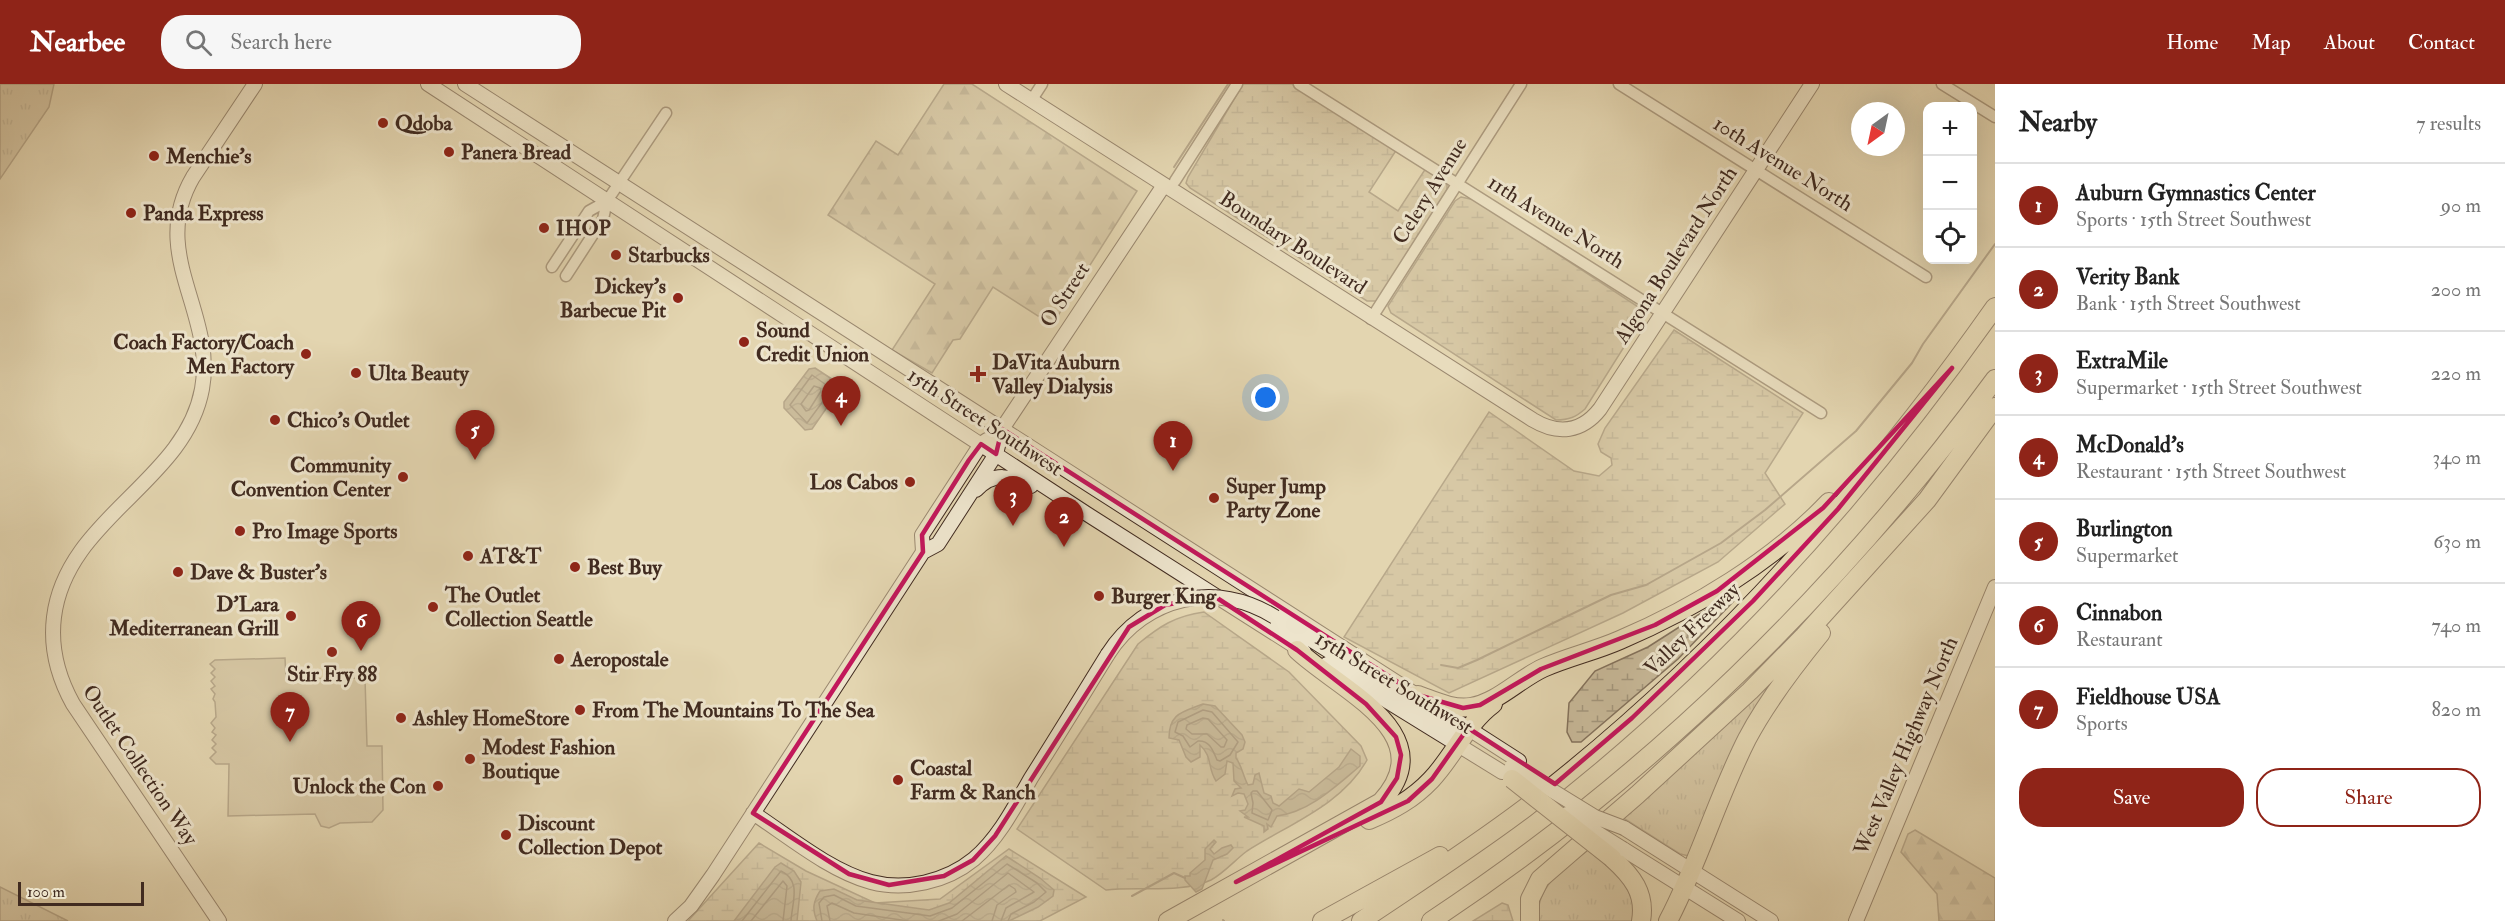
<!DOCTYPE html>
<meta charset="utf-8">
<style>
:root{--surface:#fff;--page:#f6f6f6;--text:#222;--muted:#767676;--line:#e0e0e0;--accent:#8f2418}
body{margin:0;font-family:"IM FELL Double Pica",serif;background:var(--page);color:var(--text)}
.controls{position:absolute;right:18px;top:18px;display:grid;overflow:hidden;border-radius:12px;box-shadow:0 6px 24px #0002}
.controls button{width:54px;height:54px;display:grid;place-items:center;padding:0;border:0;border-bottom:2px solid var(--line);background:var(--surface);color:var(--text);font:30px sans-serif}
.compass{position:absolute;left:1851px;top:18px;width:54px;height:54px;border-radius:50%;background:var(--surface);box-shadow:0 6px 24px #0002;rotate:213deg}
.scale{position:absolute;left:18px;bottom:15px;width:126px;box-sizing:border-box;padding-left:6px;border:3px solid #412b20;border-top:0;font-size:16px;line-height:21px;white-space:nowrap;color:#412b20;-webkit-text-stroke:4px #ede4cc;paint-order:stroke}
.you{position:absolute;left:1266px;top:314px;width:21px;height:21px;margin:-15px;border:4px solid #fff;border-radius:50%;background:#1a73e8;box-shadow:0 0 0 9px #1a73e833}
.badge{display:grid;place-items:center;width:39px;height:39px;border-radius:50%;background:var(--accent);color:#fff;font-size:20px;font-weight:700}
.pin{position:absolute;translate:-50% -50px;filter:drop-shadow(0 2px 3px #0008)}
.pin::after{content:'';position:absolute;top:32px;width:21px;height:18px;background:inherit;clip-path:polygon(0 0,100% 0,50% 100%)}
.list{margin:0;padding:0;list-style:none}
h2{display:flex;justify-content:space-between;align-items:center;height:78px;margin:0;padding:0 24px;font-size:26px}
h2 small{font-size:20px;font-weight:400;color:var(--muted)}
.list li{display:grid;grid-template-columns:39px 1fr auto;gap:18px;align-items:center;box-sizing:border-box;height:84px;padding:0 24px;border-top:2px solid var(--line)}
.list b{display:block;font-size:22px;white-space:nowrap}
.list p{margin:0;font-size:20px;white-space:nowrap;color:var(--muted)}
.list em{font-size:20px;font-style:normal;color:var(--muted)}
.actions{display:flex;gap:12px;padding:18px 24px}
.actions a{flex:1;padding:14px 0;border:2px solid var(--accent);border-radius:24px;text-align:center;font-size:21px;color:var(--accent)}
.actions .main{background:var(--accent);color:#fff}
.icon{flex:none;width:33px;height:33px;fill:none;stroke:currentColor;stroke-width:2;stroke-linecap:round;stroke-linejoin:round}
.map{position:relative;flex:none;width:1995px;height:837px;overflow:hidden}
header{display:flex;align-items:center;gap:36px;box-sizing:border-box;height:84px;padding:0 30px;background:var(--accent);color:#fff}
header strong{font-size:28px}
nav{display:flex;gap:33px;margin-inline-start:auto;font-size:21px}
.search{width:420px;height:54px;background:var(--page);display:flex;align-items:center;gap:15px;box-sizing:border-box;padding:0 21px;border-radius:24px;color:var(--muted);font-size:22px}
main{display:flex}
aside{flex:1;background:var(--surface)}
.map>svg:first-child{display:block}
</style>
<header>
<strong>Nearbee</strong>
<div class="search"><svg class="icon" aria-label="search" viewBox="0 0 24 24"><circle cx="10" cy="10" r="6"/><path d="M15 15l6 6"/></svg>Search here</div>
<nav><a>Home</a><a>Map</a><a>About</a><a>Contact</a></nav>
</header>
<main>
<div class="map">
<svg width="1995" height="837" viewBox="0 0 1995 837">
<defs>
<pattern id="grass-tufts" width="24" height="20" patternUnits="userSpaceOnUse" patternTransform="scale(1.5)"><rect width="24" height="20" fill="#c7b898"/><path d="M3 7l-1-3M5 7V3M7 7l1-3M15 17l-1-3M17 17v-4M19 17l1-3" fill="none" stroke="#a3967c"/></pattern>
<pattern id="forest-firs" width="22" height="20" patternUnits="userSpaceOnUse" patternTransform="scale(1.5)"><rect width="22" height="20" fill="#c7b898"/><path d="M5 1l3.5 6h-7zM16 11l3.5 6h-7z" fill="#a3967c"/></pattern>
<pattern id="wetland-marsh" width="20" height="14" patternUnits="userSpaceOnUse" patternTransform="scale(1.5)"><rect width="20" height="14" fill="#c7b898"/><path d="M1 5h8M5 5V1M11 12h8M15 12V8" fill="none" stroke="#a3967c"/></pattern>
<pattern id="water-waves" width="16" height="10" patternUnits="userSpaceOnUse" patternTransform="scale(1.5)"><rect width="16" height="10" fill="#ac9b7f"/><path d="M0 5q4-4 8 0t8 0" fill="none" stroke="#8e7f68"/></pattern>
</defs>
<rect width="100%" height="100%" fill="#e3d5b0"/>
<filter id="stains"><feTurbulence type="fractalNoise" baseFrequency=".00333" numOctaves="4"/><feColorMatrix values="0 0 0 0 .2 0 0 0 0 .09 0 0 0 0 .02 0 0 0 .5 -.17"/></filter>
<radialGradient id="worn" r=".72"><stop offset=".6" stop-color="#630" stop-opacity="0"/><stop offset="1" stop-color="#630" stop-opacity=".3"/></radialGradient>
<path fill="url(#grass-tufts)" stroke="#84725c" stroke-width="1.5" d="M0,0H54L49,23L0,95Z
M1765,605L1766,607L1689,772L1680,770L1620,732Z
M1588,766C1614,788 1634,800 1636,837H1539C1533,803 1565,784 1588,766Z
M0,803L68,837H0Z"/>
<path fill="url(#forest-firs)" stroke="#84725c" stroke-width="1.5" d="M944,0H972L1137,107L1052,241L993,203L960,255L953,256L932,289L892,266L935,200L828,131L876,57L898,71Z
M1915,746L1995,794V837H1939L1937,810L1901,768L1908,750Z"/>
<path fill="url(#wetland-marsh)" stroke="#84725c" stroke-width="1.5" d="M1243,0H1292L1397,65L1369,108L1398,127L1426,84L1447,98V106L1377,217H1367L1190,104L1186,99L1188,93Z
M1461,113L1475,116L1646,228L1585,325C1576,333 1569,336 1556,336L1391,229L1388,222L1455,117Z
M1674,246L1803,329L1765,389L1785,420L1718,478L1623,529L1449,609L1344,553L1489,328L1574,387L1599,392L1612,381L1611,374L1601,368L1598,360L1605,344Z
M1720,517L1733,518L1678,575L1581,658H1572L1567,648L1569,619L1595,587L1648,563Z
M1204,528L1289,588L1361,662L1367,676C1342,721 1289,740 1247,767C1235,776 1224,789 1211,796C1181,810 1138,802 1106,806L1017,745L1138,560C1160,542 1175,532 1204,528Z
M759,759L806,787L875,819L940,815L1009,765L1086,813L1040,837H688Z
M1502,819L1508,821L1513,837H1473Z"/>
<path fill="#c7b898" stroke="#84725c" stroke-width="1.5" d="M285,574L286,595L365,594L367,662H382L383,726L372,738L340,739L329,744L321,742L315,730L228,732L229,680H216L210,674L216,668L212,664L216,660L212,656L216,651L212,648L215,644L211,639L216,633L215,618L213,615L215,610L211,605L215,602L211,597L215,593L211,589L215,585L210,580L215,576Z"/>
<path fill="url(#water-waves)" stroke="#816e59" stroke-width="1.5" d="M815,284L838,299L839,306L812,345L805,346L784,324V318L809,285Z
M1203,620L1215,622L1242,651L1245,658L1243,665L1236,669V674C1242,682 1243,692 1248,701L1253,700L1255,691L1259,689L1264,709L1271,712L1273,719L1279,722L1299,705L1309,708L1339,683L1351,665L1360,672V682C1335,703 1309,728 1277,732L1271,743L1267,740L1268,745L1264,748V742L1244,733H1248L1240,727L1245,726L1248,720L1244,710L1238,709L1232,712L1235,705L1241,704L1234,697L1233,679L1227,677L1225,690L1216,697C1207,683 1213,673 1200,661V673L1191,678L1186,673L1179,656L1169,654C1169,629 1183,628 1203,620Z
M1214,756L1216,758L1210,765L1214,770L1222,764L1231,761L1233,764L1227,770L1213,776L1202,805L1196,808L1185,796V792H1190V789L1205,776V765Z
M1006,772L1040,794L1054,806L1053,812L1038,823L1009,837H817C812,825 813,818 820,807L834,805L857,816L929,826L949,819Z
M781,779L794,787L801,798L797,837H734L775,783Z"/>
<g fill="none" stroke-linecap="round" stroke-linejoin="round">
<path stroke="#766350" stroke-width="1.5" d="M812,291L832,305L807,339L790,321Z
M814,302L820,304L821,307L809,326L806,327L801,320Z
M1203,626L1212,628L1238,658L1230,671L1220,677L1217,676C1213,667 1210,656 1198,657L1190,663L1183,652L1175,648L1178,638Z
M1203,634L1208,635L1227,656L1224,663H1221L1207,650H1192L1186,645L1187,641Z
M1253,707H1257L1272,726L1268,736L1252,729L1253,719L1251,709Z
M742,837L781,787C802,797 792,818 791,837
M751,837L783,797L787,802L783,837
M822,837L819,819L824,813L834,811L856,822L930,832L952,824L1007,780L1037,799L1046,808L1034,818L1011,830L1008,837
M830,837L827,822L832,819L854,829L908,837
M939,837L957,830L1008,789L1034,808L1006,824L1001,837
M962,837L1009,801L1015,805L1016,808L997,821L992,837"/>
<path stroke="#816e59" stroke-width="2" d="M1174,83L1228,0
M1441,581L1458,584L1477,576L1611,511L1646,501L1721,459L1765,426L1856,347L1912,279L1923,260L1995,160
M1132,812L1174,789L1185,794
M1223,836L1224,837"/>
<g stroke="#6a5644" stroke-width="13">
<path id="street" d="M1299,0L1821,329
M1619,0L1926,193
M1942,0L1995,33
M1031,17L1042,0
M1175,97L1237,0
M552,183L589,127L607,117
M566,192L603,135L607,117L666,29
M1371,235L1521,0"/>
</g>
<g stroke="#412b20" stroke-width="16">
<path id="secondary" d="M428,0L1087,430L1304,568
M465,0L1519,677
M1006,0L1533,336C1558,351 1582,348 1600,325L1812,0
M976,406C994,387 1011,392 1031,402
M923,468L922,451L981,360L987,356
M1275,533L1464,652
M1327,580L1502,688
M753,729C788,752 830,787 871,798C905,807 946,798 974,775C999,754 1015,722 1031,694C1057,653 1082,612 1108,570
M1624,744L1771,837
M1623,765L1738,837
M219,837L73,620C58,593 50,565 54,533C66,434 185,398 202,305C216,228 148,170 193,93L255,0
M675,837L691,822L713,791L923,468L938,460L996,370L1002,345L1164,101
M1856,837L1995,503"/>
</g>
<g stroke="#412b20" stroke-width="20">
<path id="highway" d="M1418,611C1435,617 1453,626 1471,623C1497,619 1519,595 1543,584C1568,573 1595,567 1620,556C1695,524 1773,477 1829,418
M1369,736C1393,726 1413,715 1431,696C1454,672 1466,640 1493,620
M1612,774C1632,792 1646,809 1641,837
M1168,837L1381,718C1444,649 1339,606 1297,566
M1322,837L1440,772
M1361,837C1416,800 1472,764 1525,724C1706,585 1864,409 1995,223
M1431,837C1650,693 1840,506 1995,295
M1530,837V815L1540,795L1637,711L1750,607L1804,552L1927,416L1995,323
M1668,837C1699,778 1717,714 1747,655C1767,617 1794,582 1821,549"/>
</g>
<use href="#street" stroke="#ede4cc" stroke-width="10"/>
<use href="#secondary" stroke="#ede4cc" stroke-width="14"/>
<use href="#highway" stroke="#e3d5b0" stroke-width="18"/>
<g stroke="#412b20" stroke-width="16" stroke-linecap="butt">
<path id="secondary-bridge" d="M1108,570C1145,512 1217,496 1275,533
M1512,682L1595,733L1624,744
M1567,730L1623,765"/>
</g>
<g stroke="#412b20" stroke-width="20" stroke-linecap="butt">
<path id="highway-bridge" d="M1512,695L1612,774"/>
</g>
<use href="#secondary-bridge" stroke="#ede4cc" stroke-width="14"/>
<use href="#highway-bridge" stroke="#e3d5b0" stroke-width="18"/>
</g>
<path d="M0 0H1995V837H0ZM1952,284L1838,425L1753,517L1632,634L1555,700L1468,644L1432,695L1408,717L1236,798L1381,718L1397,694L1401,671L1396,653L1366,620L1297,566L1214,512L1165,521L1129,543L995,752L973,776L944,792L889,801L849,790L753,729L923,468L922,451L969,376L981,360L996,370L1002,345L1418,611L1463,624L1480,621L1541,585L1655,541L1717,507L1823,424Z" fill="#e3d5b0" fill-opacity=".55" fill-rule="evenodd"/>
<path fill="none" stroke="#c2185b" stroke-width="4.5" stroke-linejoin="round" d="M1952,284L1838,425L1753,517L1632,634L1555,700L1468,644L1432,695L1408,717L1236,798L1381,718L1397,694L1401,671L1396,653L1366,620L1297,566L1214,512L1165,521L1129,543L995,752L973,776L944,792L889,801L849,790L753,729L923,468L922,451L969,376L981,360L996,370L1002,345L1418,611L1463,624L1480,621L1541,585L1655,541L1717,507L1823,424Z"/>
<g fill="#8f2418" stroke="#ede4cc" stroke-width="2">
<circle cx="383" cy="39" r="6"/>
<circle cx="449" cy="68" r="6"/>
<circle cx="154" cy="72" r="6"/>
<circle cx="131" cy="129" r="6"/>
<circle cx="544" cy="144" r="6"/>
<circle cx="616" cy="171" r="6"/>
<circle cx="678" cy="214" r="6"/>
<circle cx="744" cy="258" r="6"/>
<circle cx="306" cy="270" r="6"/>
<circle cx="356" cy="289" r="6"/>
<path d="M975 281h6v6h6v6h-6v6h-6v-6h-6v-6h6z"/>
<circle cx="275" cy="336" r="6"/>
<circle cx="403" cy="393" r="6"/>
<circle cx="910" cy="398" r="6"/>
<circle cx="1214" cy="414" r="6"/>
<circle cx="240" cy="447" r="6"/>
<circle cx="468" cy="472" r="6"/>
<circle cx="575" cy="483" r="6"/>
<circle cx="178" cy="488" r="6"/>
<circle cx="1099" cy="512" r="6"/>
<circle cx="433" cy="523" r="6"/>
<circle cx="291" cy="532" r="6"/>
<circle cx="332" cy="568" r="6"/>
<circle cx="559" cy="575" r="6"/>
<circle cx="580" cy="626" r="6"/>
<circle cx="401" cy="634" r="6"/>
<circle cx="470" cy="675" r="6"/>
<circle cx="898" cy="696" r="6"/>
<circle cx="438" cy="702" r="6"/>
<circle cx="506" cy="751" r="6"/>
</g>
<g text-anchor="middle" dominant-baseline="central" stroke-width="6" stroke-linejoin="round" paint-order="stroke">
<g font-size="21" font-weight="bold" fill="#412b20" stroke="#ede4cc" text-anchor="start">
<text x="395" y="39">Qdoba</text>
<text x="461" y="68">Panera Bread</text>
<text x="166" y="72">Menchie's</text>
<text x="143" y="129">Panda Express</text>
<text x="556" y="144">IHOP</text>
<text x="628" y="171">Starbucks</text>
<text x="666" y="202" text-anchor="end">Dickey's<tspan x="666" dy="24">Barbecue Pit</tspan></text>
<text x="756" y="246">Sound<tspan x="756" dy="24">Credit Union</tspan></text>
<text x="294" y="258" text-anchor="end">Coach Factory/Coach<tspan x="294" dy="24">Men Factory</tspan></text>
<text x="992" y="278">DaVita Auburn<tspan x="992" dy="24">Valley Dialysis</tspan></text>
<text x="368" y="289">Ulta Beauty</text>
<text x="287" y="336">Chico's Outlet</text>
<text x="391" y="381" text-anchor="end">Community<tspan x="391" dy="24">Convention Center</tspan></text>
<text x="898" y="398" text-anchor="end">Los Cabos</text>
<text x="1226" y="402">Super Jump<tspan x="1226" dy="24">Party Zone</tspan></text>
<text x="252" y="447">Pro Image Sports</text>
<text x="480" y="472">AT&amp;T</text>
<text x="587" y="483">Best Buy</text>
<text x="190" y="488">Dave &amp; Buster's</text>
<text x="445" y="511">The Outlet<tspan x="445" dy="24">Collection Seattle</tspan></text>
<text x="1111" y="512">Burger King</text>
<text x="279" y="520" text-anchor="end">D'Lara<tspan x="279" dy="24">Mediterranean Grill</tspan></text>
<text x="571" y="575">Aeropostale</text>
<text x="332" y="590" text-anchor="middle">Stir Fry 88</text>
<text x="592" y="626">From The Mountains To The Sea</text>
<text x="413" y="634">Ashley HomeStore</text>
<text x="482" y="663">Modest Fashion<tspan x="482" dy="24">Boutique</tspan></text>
<text x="910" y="684">Coastal<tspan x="910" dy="24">Farm &amp; Ranch</tspan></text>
<text x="426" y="702" text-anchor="end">Unlock the Con</text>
<text x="518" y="739">Discount<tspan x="518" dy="24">Collection Depot</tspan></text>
</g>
<g font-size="21" fill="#412b20" stroke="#ede4cc">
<text transform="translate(1783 80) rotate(32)">10th Avenue North</text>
<text transform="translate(1430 107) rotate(-58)">Celery Avenue</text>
<text transform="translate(1556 138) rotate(32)">11th Avenue North</text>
<text transform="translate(1293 159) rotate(33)">Boundary Boulevard</text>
<text transform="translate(1676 171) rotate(-57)">Algona Boulevard North</text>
<text transform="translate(1065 211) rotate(-57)">O Street</text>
<text transform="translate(985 338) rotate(33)">15th Street Southwest</text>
<text transform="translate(1692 545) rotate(-44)">Valley Freeway</text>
<text transform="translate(1394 599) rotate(31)">15th Street Southwest</text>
<text transform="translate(1906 662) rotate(-67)">West Valley Highway North</text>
<text transform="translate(140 681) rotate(56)">Outlet Collection Way</text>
</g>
</g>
<rect width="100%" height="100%" filter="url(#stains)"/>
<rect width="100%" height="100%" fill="url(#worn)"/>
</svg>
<div class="controls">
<button>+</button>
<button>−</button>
<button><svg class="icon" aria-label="locate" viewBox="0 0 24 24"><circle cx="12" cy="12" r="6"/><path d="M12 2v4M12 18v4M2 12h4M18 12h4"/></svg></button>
</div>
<svg class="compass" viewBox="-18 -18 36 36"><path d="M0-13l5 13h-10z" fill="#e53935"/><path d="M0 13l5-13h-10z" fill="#767676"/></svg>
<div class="scale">100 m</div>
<div class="you"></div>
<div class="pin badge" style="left:1173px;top:387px">1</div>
<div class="pin badge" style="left:1064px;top:463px">2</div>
<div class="pin badge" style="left:1013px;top:442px">3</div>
<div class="pin badge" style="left:841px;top:342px">4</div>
<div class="pin badge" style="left:475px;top:376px">5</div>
<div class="pin badge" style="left:361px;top:567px">6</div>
<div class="pin badge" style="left:290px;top:658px">7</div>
</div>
<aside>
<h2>Nearby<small>7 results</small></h2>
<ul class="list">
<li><span class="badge">1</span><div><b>Auburn Gymnastics Center</b><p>Sports · 15th Street Southwest</p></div><em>90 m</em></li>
<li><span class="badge">2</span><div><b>Verity Bank</b><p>Bank · 15th Street Southwest</p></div><em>200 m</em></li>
<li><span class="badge">3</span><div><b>ExtraMile</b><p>Supermarket · 15th Street Southwest</p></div><em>220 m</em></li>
<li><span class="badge">4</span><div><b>McDonald's</b><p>Restaurant · 15th Street Southwest</p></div><em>340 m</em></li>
<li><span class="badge">5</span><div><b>Burlington</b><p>Supermarket</p></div><em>630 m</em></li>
<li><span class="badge">6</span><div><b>Cinnabon</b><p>Restaurant</p></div><em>740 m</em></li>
<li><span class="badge">7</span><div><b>Fieldhouse USA</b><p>Sports</p></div><em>820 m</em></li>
</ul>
<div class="actions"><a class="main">Save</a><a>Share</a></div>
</aside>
</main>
